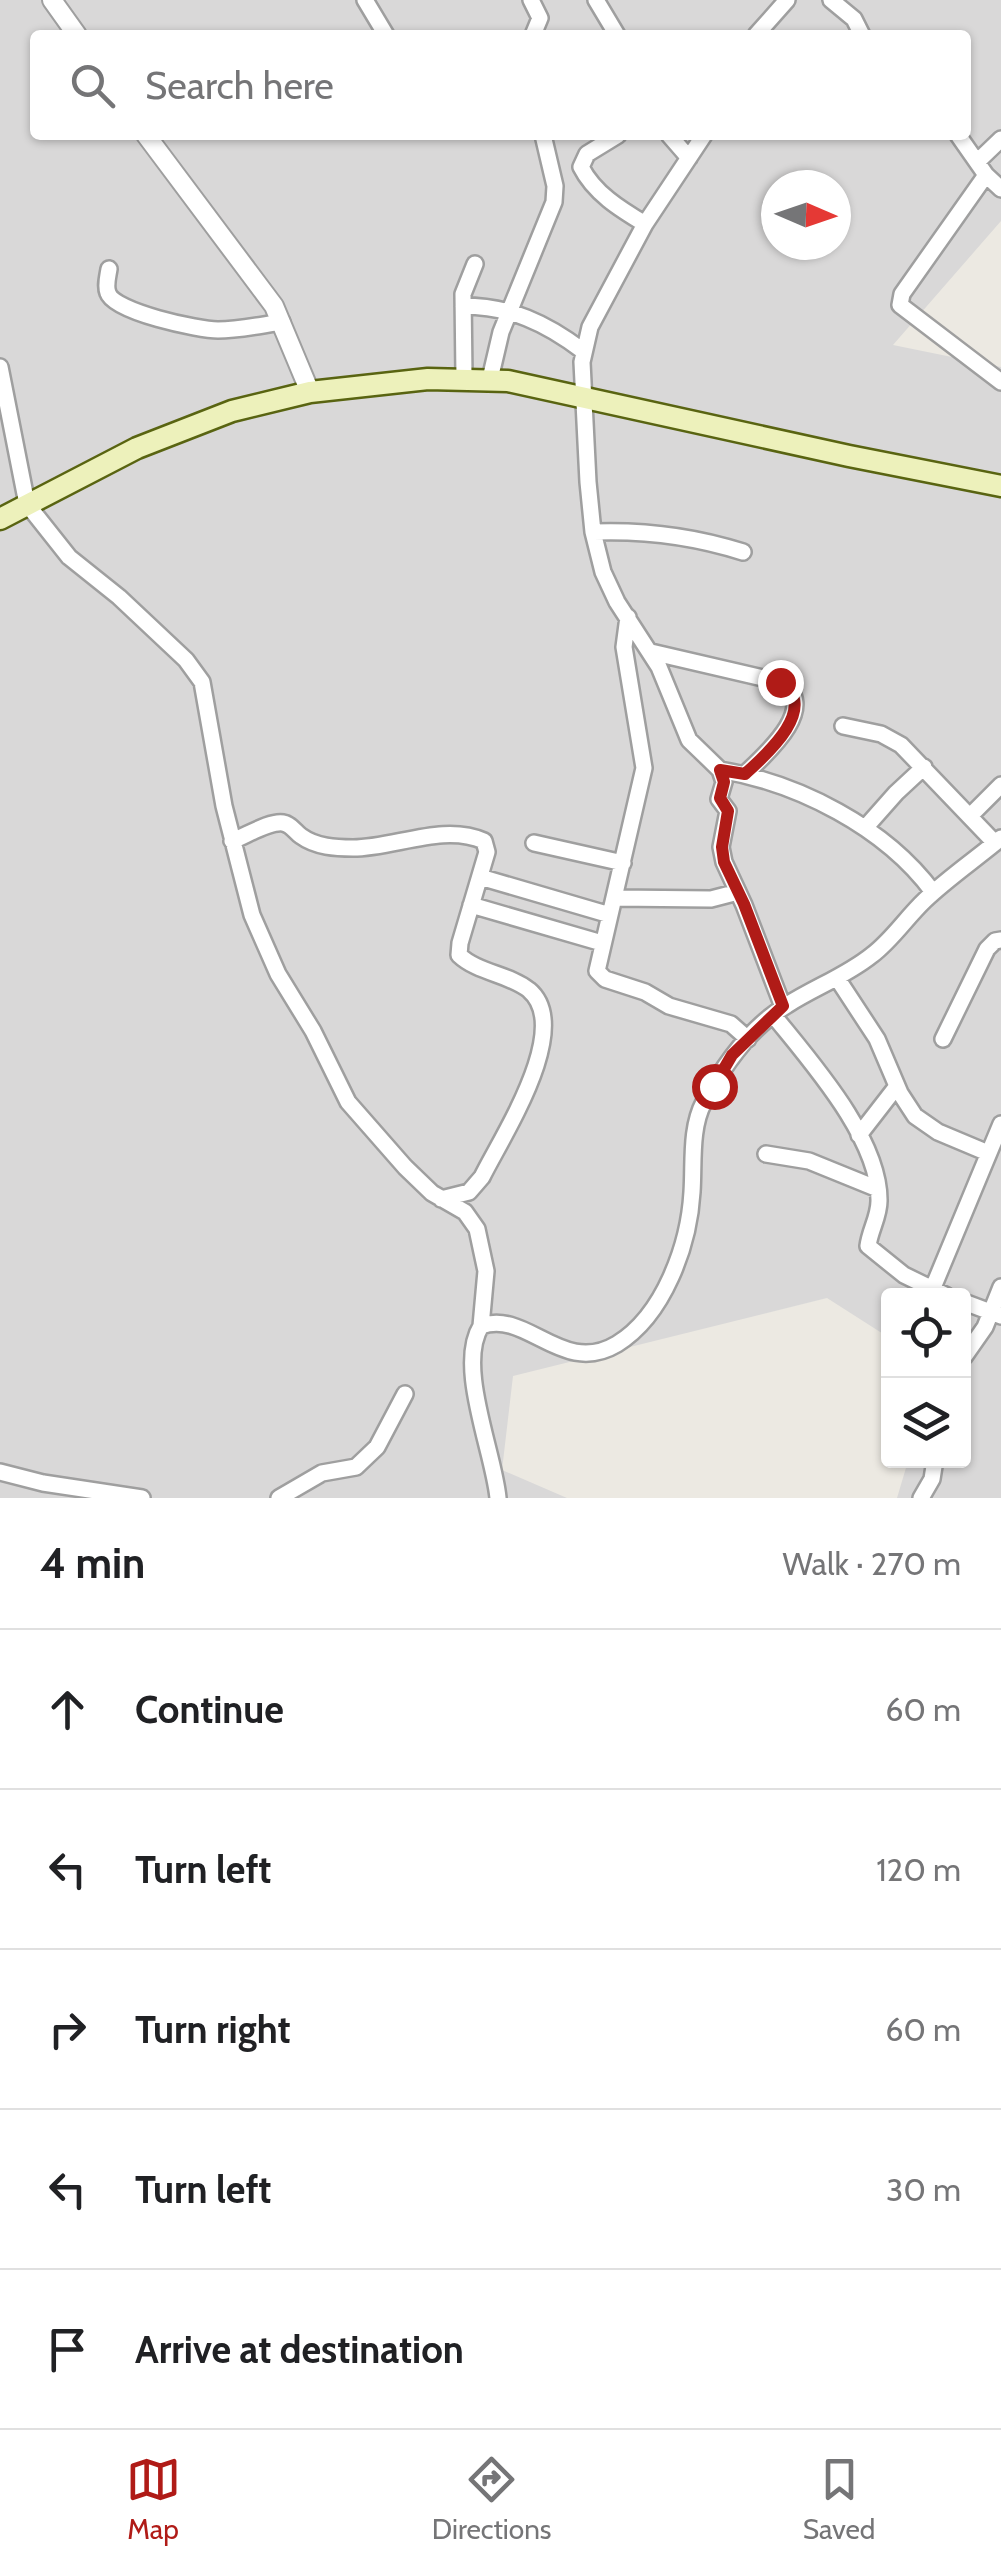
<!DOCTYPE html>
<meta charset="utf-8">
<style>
:root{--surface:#fff;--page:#f2f2f2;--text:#202124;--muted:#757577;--line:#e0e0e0;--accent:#b01b17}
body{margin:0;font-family:Cabin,sans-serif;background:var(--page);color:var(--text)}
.controls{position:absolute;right:30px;bottom:30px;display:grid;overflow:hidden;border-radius:10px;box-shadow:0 2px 8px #0004}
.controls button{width:90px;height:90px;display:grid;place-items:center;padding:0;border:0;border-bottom:2px solid var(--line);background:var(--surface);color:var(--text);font:50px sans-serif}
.compass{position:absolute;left:761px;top:170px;width:90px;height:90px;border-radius:50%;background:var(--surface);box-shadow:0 2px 8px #0004;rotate:92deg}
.stop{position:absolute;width:30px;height:30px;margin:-22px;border:8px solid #b01b17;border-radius:50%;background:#fff}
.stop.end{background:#b01b17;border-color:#fff;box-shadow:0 2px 10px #0008}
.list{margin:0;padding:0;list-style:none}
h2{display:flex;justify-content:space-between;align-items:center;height:130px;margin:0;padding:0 40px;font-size:42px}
h2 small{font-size:32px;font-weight:400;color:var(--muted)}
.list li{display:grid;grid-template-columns:65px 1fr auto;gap:30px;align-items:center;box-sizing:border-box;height:160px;padding:0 40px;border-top:2px solid var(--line)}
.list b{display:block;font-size:38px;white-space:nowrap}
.list em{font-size:32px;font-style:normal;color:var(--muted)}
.icon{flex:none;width:55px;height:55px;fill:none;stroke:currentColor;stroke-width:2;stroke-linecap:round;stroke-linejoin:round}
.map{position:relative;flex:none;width:1001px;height:1498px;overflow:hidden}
.search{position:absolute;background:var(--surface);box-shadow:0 2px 8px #0004;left:30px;right:30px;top:30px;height:110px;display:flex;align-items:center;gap:25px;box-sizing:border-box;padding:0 35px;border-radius:10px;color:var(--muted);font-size:38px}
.sheet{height:930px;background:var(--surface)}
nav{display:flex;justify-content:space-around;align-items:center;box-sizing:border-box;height:140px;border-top:2px solid var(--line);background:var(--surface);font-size:28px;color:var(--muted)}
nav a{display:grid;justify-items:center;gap:5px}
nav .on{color:var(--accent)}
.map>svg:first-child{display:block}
</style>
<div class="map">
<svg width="1001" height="1498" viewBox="0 0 1001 1498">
<rect width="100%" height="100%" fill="#ece9e2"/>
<path fill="#d9d8d8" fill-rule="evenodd" d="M0,0H1001V221L893,345L1001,367V1498H897L908,1461L964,1460V1296H888V1337L827,1298L513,1376L502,1470L567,1498H0ZM35,35H966V135H35ZM776,185H836V245H776Z"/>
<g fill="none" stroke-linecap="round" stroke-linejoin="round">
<g stroke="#9f9f9f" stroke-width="20">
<path id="minor" d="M365,0L386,35
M531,0L540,18L533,35
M596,0L617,35
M831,0L854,19L862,35
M756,35L787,0
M618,135L587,154L581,167C594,193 620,209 645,224
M669,135L689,158
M704,135L645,224L590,327L582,362L588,482L593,532L603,572L617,602L659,667L689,740L720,770L724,782L719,799L728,811L721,847L724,862L744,905L783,1007
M958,135L986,175L1001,189
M977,162L1001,139
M986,175L902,294L900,305L1001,382
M109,269C108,276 105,286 108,293C114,312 199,330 218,330C239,330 261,325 282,322
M463,306C510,306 546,323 583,351
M0,367L27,504L69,557L119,597L186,660L202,682L224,806L252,915L278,974L313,1031L348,1102L405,1167L432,1193L465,1212L477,1229L486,1271L481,1326
M464,377L463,294L475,264
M490,379L501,332L554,202L555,186L543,135
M593,532C646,530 693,536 743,552
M628,617L624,647L644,768L597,971L605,979L645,992L669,1006L731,1024L748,1039
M651,652L780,682C822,706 764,756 745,774
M843,726L881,734L901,745L995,843
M720,770C798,783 885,827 933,892
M971,815L1001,785
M865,828L896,793L924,767
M232,841C246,836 269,821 283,823C291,824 295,832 301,836C316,847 336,848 353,848C395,848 443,823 484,841L487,852L460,943L459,955C478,973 509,974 529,990C574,1028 501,1138 482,1177L469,1192L441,1199
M534,843L623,863
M480,877L610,915
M614,898L711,899L738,892
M471,905L602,943
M837,978L877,1039L900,1093L915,1116L938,1132L988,1153
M774,1016C811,1062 880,1139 879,1201C879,1217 870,1230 868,1246L904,1275L947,1296
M943,1039L987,949L995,941L1001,940
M859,1135L897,1086
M766,1154L809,1161L878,1189
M932,1290L1001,1124
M964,1302L1001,1316
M964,1357L985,1327L1001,1287
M0,1472L43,1483L142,1498
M279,1498L322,1473L356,1467L377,1447L405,1394
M498,1498C494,1453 456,1366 481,1326C527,1309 562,1377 617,1344C664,1315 689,1245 692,1192C694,1163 690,1128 704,1102C723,1066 751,1027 787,1005C815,987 846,976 872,955C892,940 906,918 925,900C948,878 976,859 1001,838
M921,1498L932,1479L935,1460"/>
</g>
<g stroke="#9f9f9f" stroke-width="22">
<path id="tertiary" d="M52,0L77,35
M146,135L274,306L310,392"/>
</g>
<g stroke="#596411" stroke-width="25">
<path id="secondary" d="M0,519L137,448L232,411L310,392L428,379L508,381L849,456L1001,486"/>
</g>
<use href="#minor" stroke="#fff" stroke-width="15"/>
<use href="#tertiary" stroke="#fff" stroke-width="18"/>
<use href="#secondary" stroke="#edf1bb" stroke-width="20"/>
</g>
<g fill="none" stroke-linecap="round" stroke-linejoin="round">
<path stroke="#b01b17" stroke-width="12" d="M714,1086L732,1055L783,1006L744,904L724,862L722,847L728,811L720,798L724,782L720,770L745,774C765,756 821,707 780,682"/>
</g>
</svg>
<div class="controls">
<button><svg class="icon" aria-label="locate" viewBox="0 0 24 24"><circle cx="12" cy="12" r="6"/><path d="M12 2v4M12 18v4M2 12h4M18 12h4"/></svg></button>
<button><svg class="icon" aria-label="layers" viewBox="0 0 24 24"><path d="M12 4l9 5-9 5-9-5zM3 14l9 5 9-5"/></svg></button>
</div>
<svg class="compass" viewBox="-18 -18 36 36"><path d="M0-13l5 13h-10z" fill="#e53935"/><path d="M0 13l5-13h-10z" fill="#757577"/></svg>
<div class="stop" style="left:714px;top:1086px"></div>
<div class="stop end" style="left:780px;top:682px"></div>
<div class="search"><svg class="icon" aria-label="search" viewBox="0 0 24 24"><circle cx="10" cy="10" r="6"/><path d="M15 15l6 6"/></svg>Search here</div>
</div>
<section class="sheet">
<h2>4 min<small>Walk · 270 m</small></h2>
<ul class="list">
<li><svg class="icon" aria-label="ahead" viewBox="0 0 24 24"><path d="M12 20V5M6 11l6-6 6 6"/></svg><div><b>Continue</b></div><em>60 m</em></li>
<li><svg class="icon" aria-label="left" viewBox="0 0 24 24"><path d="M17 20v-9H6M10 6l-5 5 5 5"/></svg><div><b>Turn left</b></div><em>120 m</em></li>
<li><svg class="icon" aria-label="right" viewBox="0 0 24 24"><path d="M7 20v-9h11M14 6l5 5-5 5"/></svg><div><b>Turn right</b></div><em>60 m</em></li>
<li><svg class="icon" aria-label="left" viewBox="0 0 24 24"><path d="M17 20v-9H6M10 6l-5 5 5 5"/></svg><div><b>Turn left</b></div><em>30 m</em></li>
<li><svg class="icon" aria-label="arrive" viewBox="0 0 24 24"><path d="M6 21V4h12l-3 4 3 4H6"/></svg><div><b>Arrive at destination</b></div></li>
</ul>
</section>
<nav>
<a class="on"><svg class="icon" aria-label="map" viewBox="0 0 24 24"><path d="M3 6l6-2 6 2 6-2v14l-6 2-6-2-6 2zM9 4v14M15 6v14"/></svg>Map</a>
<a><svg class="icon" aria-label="directions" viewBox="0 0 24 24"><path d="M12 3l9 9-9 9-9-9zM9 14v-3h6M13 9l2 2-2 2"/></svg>Directions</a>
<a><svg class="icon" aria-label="saved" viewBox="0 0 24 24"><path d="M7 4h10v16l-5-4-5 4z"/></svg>Saved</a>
</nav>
